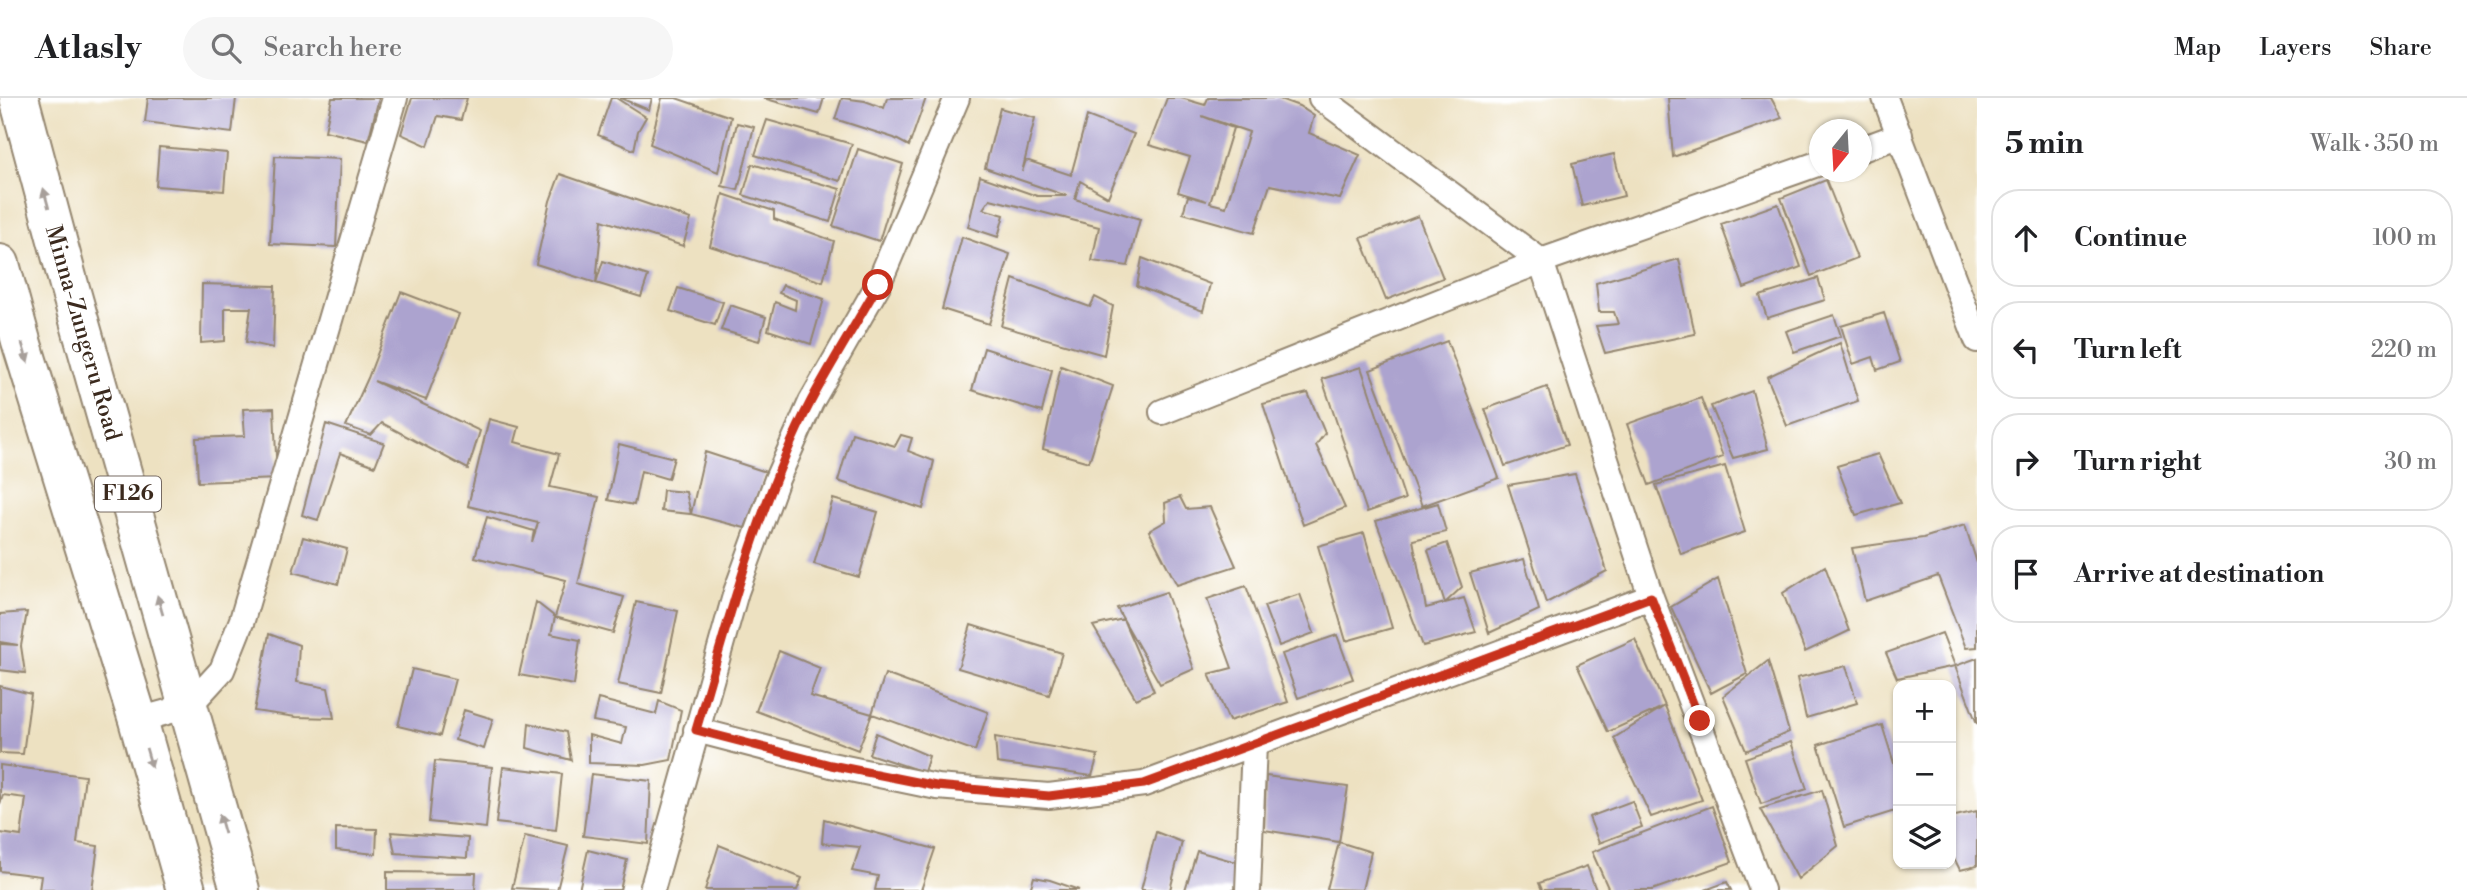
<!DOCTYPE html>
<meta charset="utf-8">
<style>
:root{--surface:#fff;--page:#f6f6f6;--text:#202124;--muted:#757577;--line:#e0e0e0}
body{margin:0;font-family:"Libre Bodoni",serif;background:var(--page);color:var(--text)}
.controls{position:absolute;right:21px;bottom:21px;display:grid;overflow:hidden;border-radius:14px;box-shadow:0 2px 5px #0004}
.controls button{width:63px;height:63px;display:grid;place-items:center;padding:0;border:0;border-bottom:2px solid var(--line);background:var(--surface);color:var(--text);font:35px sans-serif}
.compass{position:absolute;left:1809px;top:21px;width:63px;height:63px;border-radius:50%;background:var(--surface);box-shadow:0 2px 5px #0004;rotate:198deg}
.stop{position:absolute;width:21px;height:21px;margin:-16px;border:5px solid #c8321e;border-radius:50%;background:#fff}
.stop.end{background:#c8321e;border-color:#fff;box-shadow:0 2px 7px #0008}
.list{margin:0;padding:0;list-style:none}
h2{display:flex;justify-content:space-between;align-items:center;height:91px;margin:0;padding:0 28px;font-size:30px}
h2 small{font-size:23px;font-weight:400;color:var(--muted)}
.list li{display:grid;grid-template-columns:46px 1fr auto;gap:21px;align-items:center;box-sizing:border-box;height:98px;margin:0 14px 14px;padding:0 14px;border:2px solid var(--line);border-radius:28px}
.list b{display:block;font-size:26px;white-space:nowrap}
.list em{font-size:23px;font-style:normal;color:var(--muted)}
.icon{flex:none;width:38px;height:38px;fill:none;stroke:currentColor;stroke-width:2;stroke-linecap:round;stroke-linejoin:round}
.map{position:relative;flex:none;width:1977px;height:792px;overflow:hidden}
header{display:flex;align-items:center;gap:42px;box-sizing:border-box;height:98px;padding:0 35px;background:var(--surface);border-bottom:2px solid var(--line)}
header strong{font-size:33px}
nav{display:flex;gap:38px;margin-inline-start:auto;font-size:24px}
.search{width:490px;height:63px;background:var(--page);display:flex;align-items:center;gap:18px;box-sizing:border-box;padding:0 24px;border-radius:38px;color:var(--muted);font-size:26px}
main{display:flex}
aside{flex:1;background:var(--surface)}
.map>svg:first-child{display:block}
</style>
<header>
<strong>Atlasly</strong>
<div class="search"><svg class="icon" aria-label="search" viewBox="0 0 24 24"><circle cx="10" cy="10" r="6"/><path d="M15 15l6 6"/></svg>Search here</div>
<nav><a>Map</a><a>Layers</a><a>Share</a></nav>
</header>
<main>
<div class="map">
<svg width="1977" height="792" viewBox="0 0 1977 792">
<rect width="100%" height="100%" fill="#fff"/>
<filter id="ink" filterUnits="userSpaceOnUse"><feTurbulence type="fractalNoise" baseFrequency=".0143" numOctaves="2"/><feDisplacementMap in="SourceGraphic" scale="14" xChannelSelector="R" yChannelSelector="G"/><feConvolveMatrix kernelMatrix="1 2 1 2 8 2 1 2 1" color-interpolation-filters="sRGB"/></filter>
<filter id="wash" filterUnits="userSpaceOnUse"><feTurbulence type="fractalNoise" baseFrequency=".00686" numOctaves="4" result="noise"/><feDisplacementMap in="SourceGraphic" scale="28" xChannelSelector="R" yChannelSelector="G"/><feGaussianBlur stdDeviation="1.57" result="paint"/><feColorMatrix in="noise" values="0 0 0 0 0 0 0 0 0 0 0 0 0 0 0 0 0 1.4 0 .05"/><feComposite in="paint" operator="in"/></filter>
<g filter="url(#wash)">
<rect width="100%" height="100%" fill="#ede1c1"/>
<g id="blocks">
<path fill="#aca3cf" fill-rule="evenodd" d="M148,0H236L232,35L145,24Z
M332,0H379L368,43L325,33Z
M412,0H467L461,22L438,18L428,48L401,36Z
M611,0H616L646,19L638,33L634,52L598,37Z
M620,0H652L649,12Z
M662,0H676L731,19L718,74L650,46Z
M763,0H824L819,16Z
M842,0L865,3L884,10L887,0H926L909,48L894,40L835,21Z
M1167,0H1181L1205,7L1208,0H1277L1299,8L1314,18L1309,35L1360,57L1340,101L1270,87L1254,135L1183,115L1188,98L1207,103L1178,94L1190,59L1149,47ZM1202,18L1249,34L1226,109L1210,105L1233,30Z
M1668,0H1771L1782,20L1673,59Z
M1000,10L1035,20L1022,74L1026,62L1071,77L1087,18L1134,36L1108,99L1080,83L1075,101L1140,121L1128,168L1092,163L1099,129L1010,106L990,101L983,111L1004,117L998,139L968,129L980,78L1037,98H1067L985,70Z
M767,22L852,46L840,83L755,57Z
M737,25L754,29L738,92L722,88Z
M159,49L227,55L224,93L156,88Z
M858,51L903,66L879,143L833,128Z
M1614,56L1624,98L1582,108L1572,66Z
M275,58L340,61L336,149L270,146Z
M752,66L840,91L830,124L743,97Z
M560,76L691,121L683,148L602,122L596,185L536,166L550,103Z
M1826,82L1857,160L1811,178L1781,100Z
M723,96L774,113V121L834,143L823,184L710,148Z
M1778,106L1801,169L1744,190L1721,126Z
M1418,118L1443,180L1386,202L1361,140Z
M962,139L1010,156L989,226L942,211Z
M1142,160L1210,186L1203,213L1137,188Z
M1679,161L1695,236L1605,255L1596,228L1618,226L1614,214H1599L1596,185Z
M603,163L648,178L641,199L596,185Z
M1818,180L1825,202L1767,220L1760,198Z
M1013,181L1090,209L1095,199L1113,208L1104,257L1001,228Z
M202,186L275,188L273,250L246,244L251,210H225V243L201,245Z
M783,187L824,201L811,246L768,232L775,204L795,212L796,202L779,195Z
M678,190L723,204L715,227L670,213Z
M401,194L459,216L426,302L374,283L480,333L468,371L382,325L371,337L346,328L368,280Z
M730,207L766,219L759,243L721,232Z
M1884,215L1900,264L1877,272L1873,259L1853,266L1841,228Z
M1834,217L1841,238L1794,254L1786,233Z
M1447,243L1499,380L1422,408L1370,272Z
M1840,245L1858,303L1787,328L1767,279Z
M984,250L1052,272L1042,314L972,292Z
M1061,268L1113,288L1089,364L1043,351Z
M1361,269L1405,401L1367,414L1322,281Z
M1547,289L1567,347L1505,368L1485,311Z
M1752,293L1768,351L1733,360L1711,308Z
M1308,295L1325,335L1316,347L1345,410L1303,427L1263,306Z
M1701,300L1723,359L1649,387L1627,326Z
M274,310L277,381L198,384L196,340L245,338L243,311Z
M489,321L519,329L515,344L559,356L550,389L599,399L578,486L624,499L613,535L555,519L566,482L475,459L487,419L534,433L532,444L538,425L468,408Z
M326,326L384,345L375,368L340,355L318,422L302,417Z
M852,335L895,348L901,337L912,340L908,353L934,363L923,411L838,383Z
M619,346L674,360L668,381L641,373L634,407L608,402Z
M705,354L766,374L745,430L691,416Z
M1878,356L1900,405L1856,417L1837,368Z
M1725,368L1745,434L1681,456L1656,387Z
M1575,376L1607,473L1546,505L1508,387Z
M663,392L686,394L691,416L661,413Z
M1180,399L1186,411L1210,409L1236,468L1177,487L1149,433L1166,423L1165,405Z
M833,401L878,414L859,479L814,466Z
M1438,405L1446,434L1413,442L1426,510L1445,505L1428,452L1447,445L1462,489L1445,505L1464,500L1476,534L1423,548L1376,423Z
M1965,427L1977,465V549L1966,550L1938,478L1865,503L1852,450L1923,440Z
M1364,435L1392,530L1346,543L1318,448Z
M303,439L347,451L338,486L293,474Z
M1524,461L1539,512L1489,535L1470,475Z
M1825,468L1849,533L1805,554L1783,495Z
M1718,481L1747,576L1711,595L1671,509Z
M1246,488L1288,604L1229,623L1209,576L1232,570L1207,501Z
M1166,494L1194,571L1160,586L1123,521L1154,593L1136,601L1093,528L1123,521L1117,510Z
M1300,496L1314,535L1279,548L1264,508Z
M536,504L555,519L551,536L580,542L574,587L519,577Z
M636,504L678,513L661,595L618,586Z
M27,514L21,548L25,575L0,572V546L18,547L0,544V516Z
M971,527L1062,555L1049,597L958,570Z
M1942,535L1955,568L1897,580L1886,555Z
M269,536L299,547L297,584L328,590L334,620L296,619L254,613Z
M1337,537L1353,581L1298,600L1282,556Z
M1635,541L1665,608L1702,702L1651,719L1614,640L1665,608L1608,634L1577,567Z
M779,553L820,570L810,598L872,616L858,652L756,613Z
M1977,560V626L1955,568Z
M1768,563L1789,634L1746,653L1723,598Z
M1846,568L1857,605L1806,620L1797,580Z
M412,571L455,581L440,638L398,628Z
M885,576L988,614L975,653L872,616Z
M0,588L31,596L23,656L0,655Z
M598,601L656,616L659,603L681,612L671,662L645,667L589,665V637L622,646L626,629L593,623Z
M464,612L493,621L484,651L455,642Z
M529,625L566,634L571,662L527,650Z
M1882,627L1898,678V712L1844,729L1818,647Z
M876,635L929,658L924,674L869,656Z
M995,639L1098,657L1092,678L997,665Z
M1791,644L1807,691L1761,706L1745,660Z
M435,663L492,669L486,730L429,724Z
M0,667L85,678L77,745L98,748L92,792H39L41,778L0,773V735L21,738L26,700L3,697L0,706Z
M503,669L562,676L556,732L496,725Z
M591,676L651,683L648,746L583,738Z
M1266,678L1348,689L1339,744L1264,732Z
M1822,692L1838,748L1798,781L1760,711Z
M1632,703L1642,729L1599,745L1589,719Z
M1712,708L1732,764L1652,792H1609L1592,754Z
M1977,713V768L1960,772L1951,754V719Z
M824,721L935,751L921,792H875L878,778L852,773L860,749L822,745Z
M336,730L377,731L376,756L336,752Z
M391,734L468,740L467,760L395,755Z
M1156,734L1182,744L1170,792H1141Z
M525,738L568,748L557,792L512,790Z
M1339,744L1371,754L1362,792L1327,791Z
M719,747L802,780L797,792H705Z
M588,752L627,762L620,792H579Z
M1197,753L1243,766L1236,792H1185Z
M1587,768L1596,792H1542L1539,785Z
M387,774L476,775L475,792H387Z
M1034,779L1050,782L1079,792H1030Z
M1727,784L1731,792H1705Z"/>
</g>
</g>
<g filter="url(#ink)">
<use href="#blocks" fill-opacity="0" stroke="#948670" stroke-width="2"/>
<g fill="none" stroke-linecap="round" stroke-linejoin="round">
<g stroke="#948670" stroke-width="28">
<path id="street" d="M1321,0L1541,163L1651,499L1762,792
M1885,0L1977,242
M1862,51L1900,37
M1162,314L1541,163L1820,65
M138,622L189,608L222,572L242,522L395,0
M696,632L831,667L937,689L1049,698L1144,686L1651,499
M652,792L736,494L777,381L811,304L878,187L957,0
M1248,792L1254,646"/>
</g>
<g stroke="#948670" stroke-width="42">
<path id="primary" d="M19,0L69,187L240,792
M0,166L21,243L138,622L186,792"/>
</g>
<use href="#street" stroke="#fff" stroke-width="24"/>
<use href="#primary" stroke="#fff" stroke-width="38"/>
</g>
<defs><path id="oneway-solid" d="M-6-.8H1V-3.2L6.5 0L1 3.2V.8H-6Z" transform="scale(1.75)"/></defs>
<g fill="#a79f9a">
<use href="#oneway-solid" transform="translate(46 100) rotate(-105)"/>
<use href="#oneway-solid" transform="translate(25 255) rotate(73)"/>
<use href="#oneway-solid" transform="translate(160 507) rotate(-106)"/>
<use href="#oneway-solid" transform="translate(149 660) rotate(74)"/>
<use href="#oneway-solid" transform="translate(222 726) rotate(-106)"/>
</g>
</g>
<g fill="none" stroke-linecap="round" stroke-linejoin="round" filter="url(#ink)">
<path stroke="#c8321e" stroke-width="9" d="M878,187C856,226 832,264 811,303C759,403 728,524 696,632L831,667L936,688L1049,698L1144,686L1651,499L1700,623"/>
</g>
<g text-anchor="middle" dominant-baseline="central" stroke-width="6" stroke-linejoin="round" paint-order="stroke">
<rect fill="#fff" stroke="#766a62" stroke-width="2" x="95" y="378.5" width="66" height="35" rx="5"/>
<g font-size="21" font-weight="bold" fill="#3b2a1e">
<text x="128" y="396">F126</text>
</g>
<g font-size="23" fill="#3b2a1e" stroke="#fff">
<text transform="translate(83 235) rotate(74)">Minna-Zungeru Road</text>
</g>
</g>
</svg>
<div class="controls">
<button>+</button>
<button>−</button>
<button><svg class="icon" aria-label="layers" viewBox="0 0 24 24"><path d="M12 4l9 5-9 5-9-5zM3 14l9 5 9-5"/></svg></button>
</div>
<svg class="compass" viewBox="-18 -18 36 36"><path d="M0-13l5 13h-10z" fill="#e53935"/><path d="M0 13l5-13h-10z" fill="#757577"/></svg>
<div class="stop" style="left:878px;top:187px"></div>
<div class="stop end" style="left:1700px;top:623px"></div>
</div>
<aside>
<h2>5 min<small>Walk · 350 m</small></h2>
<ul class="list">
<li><svg class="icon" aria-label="ahead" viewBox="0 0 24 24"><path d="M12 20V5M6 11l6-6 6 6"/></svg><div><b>Continue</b></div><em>100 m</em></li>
<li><svg class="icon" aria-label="left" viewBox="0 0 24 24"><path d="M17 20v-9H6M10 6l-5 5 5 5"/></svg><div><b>Turn left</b></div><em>220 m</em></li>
<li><svg class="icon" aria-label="right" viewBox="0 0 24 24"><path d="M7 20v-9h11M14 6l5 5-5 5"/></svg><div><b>Turn right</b></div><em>30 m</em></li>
<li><svg class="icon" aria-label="arrive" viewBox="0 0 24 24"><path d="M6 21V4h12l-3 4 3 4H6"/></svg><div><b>Arrive at destination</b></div></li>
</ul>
</aside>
</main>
